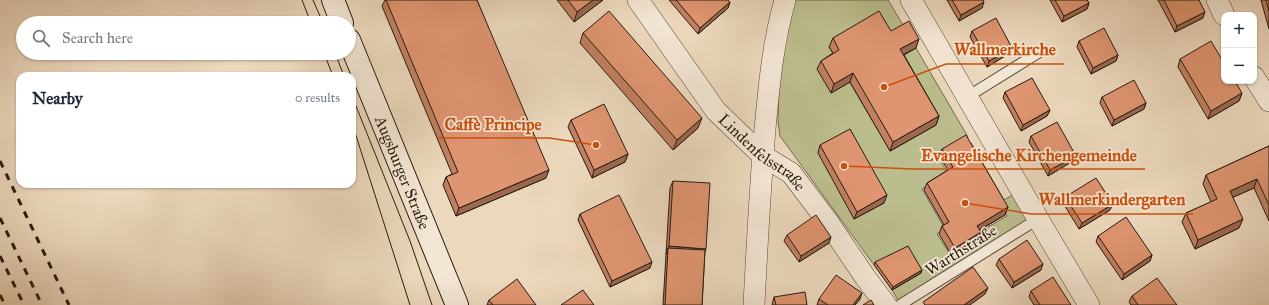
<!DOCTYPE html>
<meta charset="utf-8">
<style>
:root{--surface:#fff;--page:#f6f6f7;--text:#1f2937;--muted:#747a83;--line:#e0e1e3}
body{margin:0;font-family:"IM FELL Great Primer",serif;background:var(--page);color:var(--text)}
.controls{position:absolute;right:12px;top:12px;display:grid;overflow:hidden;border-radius:8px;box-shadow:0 1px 3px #0004}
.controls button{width:36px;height:36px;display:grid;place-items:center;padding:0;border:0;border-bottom:1px solid var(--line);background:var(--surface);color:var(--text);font:20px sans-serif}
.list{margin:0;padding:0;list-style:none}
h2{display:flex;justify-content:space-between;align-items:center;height:52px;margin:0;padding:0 16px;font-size:17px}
h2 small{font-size:13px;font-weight:400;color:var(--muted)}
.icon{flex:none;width:22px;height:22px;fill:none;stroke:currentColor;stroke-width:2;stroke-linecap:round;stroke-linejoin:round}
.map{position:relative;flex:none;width:1269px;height:305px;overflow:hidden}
.search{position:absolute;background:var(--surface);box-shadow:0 1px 3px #0004;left:16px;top:16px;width:340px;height:44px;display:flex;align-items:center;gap:10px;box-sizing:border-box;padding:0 14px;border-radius:22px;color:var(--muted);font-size:15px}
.panel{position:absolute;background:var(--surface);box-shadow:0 1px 3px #0004;left:16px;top:72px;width:340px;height:116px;border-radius:12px}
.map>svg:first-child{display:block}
</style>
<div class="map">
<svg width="1269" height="305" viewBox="0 0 1269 305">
<rect width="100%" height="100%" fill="#ecd8bd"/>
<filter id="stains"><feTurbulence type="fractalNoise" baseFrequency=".005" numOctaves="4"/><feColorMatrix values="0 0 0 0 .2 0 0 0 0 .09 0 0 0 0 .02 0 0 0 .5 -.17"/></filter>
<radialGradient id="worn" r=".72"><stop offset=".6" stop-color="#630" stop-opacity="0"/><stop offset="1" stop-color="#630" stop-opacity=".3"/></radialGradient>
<path fill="#bcbd8e" stroke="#716c50" d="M794,0H888L906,30L829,47L890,151L936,125L897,58L916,48L968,137L938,155L947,173L922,189L945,229L937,234L951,256L935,266L979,241L976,234L1007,216L966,146L971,143L1004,200L1016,193L1033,220L899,302L892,290L921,273L906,249L874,265L780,136L778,121L780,59Z"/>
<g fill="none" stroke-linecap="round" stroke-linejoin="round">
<g stroke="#584b3c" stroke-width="12">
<path id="service" d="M967,97L1038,53
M900,305L1038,219"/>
</g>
<g stroke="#584b3c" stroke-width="22">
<g id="minor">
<path id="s1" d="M638,0L716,111L763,156L791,173L828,222L865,277L886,305"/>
<path d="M911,0L1038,219L1089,305"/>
<path d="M1217,0L1224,15"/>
<path d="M1254,77L1269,101"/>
<path d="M754,305C757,246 760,188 765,129C769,86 773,42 785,0"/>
</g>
</g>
<g stroke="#261c11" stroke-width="24">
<g id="secondary">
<path d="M333,0L342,23"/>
<path id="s2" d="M349,40L457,305"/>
</g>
</g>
<use href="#service" stroke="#f3e6d4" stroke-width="10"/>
<use href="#minor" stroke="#f3e6d4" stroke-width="21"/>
<use href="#secondary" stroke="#f3e6d4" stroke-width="22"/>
<path stroke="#261c11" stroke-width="1" d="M302,0L311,23
M313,0L323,23
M324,53L333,76
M335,53L344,76
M352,96L410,241L432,305
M352,123L410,305"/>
<path stroke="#261c11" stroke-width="3" stroke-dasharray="7 7" stroke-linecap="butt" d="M0,161L69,305
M0,218L42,305
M0,256L24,305
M0,295L5,305"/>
</g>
<path fill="#c08061" stroke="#261c11" d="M385,0H477L546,178L456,216L443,185L446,177L452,174L382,6Z
M557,0H603L574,22Z
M669,0H728L730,2L728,8L698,34Z
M947,0H983L982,8L959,21Z
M1050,0H1087L1089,3L1087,9L1062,22Z
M1158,0H1199L1203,18L1175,32Z
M1261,0H1269V29Z
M891,31L916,48L904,55L939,116L936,125L890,151L850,82L831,93L817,69L821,61L833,53L829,47L833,38Z
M972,31L1010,53L987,67L970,37Z
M583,33L698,128L673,150L580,43Z
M1079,41L1118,55L1116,61L1091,74L1077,47Z
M1180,59L1242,93L1239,101L1208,119L1178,67Z
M1005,92L1050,110L1047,116L1021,131L1003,98Z
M1102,97L1146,103L1144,109L1112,126L1100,103Z
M571,120L628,154L625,162L592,178L568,127Z
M1031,136L1076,156L1073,161L1048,176L1029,142Z
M820,145L884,203L854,219L818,153Z
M1269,146V221L1254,188L1233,197L1239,228L1195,249L1182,222L1186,213L1211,202L1203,184L1206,175Z
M942,149L1008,207L1005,215L980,230L981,232L978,240L952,256L939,234L942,226L944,225L924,190L927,183L948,170L939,156Z
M673,181L705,250L702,305H663L670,188Z
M1065,197L1110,210L1079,229L1063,203Z
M580,214L650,268L610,287L578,220Z
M787,235L829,243L799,262L784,241Z
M1098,236L1152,255L1150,261L1122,280L1096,242Z
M999,259L1041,270L1012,288L996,265Z
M875,262L921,273L892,290L874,265Z
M1031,291L1071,305H1034L1029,297Z
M1132,296L1177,305H1131L1129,302Z
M774,297L807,305H772Z
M819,299H860L855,305H817Z
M489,300L536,305H487Z"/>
<path fill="#9c684f" stroke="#261c11" d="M593,0H603L574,22L577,12Z
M730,2L728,8L698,34L700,28Z
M984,2L982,8L959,21L961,15Z
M1089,3L1087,9L1062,22L1064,16Z
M1205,12L1203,18L1175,32L1177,26Z
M919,39L916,48L897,58L900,49Z
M1012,48L1010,53L987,67L989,61Z
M1118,55L1116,61L1091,74L1093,68Z
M853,73L850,82L831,93L834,84Z
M1242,93L1239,101L1208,119L1211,111Z
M1146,103L1144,109L1112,126L1114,120Z
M1050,110L1047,116L1021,131L1023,125Z
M939,116L936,125L890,151L893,142Z
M702,118L698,128L673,150L677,140Z
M628,154L625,162L592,178L594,170Z
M1076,156L1073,161L1048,176L1050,170Z
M549,170L546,178L456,216L459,208Z
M1257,179L1254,188L1227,200L1230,191Z
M887,195L884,203L854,219L857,212Z
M1113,204L1110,210L1079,229L1082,223Z
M1008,207L1005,215L974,233L977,226Z
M1243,219L1239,228L1195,249L1198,240Z
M981,232L978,240L952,256L955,248Z
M831,237L829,243L799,262L801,256Z
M669,246L706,249L703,256L668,248L666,254Z
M1152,255L1150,261L1122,280L1124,274Z
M652,262L650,268L610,287L612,281Z
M1043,264L1041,270L1012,288L1014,282Z
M922,270L921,273L892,290L893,287Z
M988,288L985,294L970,305H964Z
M862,293L860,299L855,305H853Z"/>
<path fill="#df9571" stroke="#261c11" d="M386,0H477L549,170L459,208L446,177L458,172Z
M568,0H593L577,12Z
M676,0H728L730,2L700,28Z
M952,0H983L984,2L961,15Z
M1055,0H1087L1089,3L1064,16Z
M1164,0H1199L1205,12L1177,26Z
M1266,0H1269V11Z
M609,11L702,118L677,140L583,33Z
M879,11L891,31L909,21L919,39L900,49L939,116L893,142L853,73L834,84L821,61L839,50L833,38Z
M996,18L1012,48L989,61L972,31Z
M1104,28L1118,55L1093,68L1079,41Z
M1211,41L1224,63V81H1235L1242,93L1211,111L1180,59Z
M1032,78L1050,110L1023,125L1005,92Z
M1134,80L1146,103L1114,120L1102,97Z
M604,104L628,154L594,170L571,120Z
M1057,122L1076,156L1050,170L1031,136Z
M850,129L887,195L857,212L820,145Z
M966,135L1008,207L977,226L981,232L955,248L942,226L949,222L927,183L953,167L942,149Z
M1269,146V205L1257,179L1230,191L1243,219L1198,240L1186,213L1217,199L1206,175Z
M1096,178L1113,204L1082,223L1065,197Z
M673,181L710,183L706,249L669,246Z
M619,195L652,262L612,281L580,214Z
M816,215L831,237L801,256L787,235Z
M1126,217L1152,255L1124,274L1098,236Z
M1027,240L1043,264L1014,282L999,259Z
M908,246L922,270L893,287L875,262Z
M668,248L705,250L702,305H665Z
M973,267L988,288L964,305H925L923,302Z
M836,275L862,293L853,305H828L819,299Z
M1053,277L1071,305H1040L1031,291Z
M1157,278L1177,305H1138L1132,296Z
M517,279L536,305H493L489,300Z
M583,290L594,305H561Z
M805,292L807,305H776L774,297Z
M871,300L874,305H863Z"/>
<g text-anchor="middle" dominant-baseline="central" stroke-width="3.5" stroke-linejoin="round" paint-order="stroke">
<g font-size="16" fill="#261c11" stroke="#f3e6d4">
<text stroke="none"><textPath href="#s1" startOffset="198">Lindenfelsstraße</textPath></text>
<text stroke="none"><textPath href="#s2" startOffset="143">Augsburger Straße</textPath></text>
<text transform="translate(961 250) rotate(-32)">Warthstraße</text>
</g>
</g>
<path fill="none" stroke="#cb500d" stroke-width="1.5" d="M884 87L946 64H1064M596 145L549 138H436M844 166L913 169H1145M965 203L1031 214H1193"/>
<g fill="#cb500d" stroke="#f3e6d4" stroke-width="1.5">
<circle cx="884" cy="87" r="4"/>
<circle cx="596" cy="145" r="4"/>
<circle cx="844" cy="166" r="4"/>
<circle cx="965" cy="203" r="4"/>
</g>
<g font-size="17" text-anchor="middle" font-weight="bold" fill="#cb500d" stroke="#f3e6d4" stroke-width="3.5" stroke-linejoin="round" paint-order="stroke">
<text x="1005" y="55">Wallmerkirche</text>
<text x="493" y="130">Caffè Principe</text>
<text x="1029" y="161">Evangelische Kirchengemeinde</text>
<text x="1112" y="205">Wallmerkindergarten</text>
</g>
<rect width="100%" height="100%" filter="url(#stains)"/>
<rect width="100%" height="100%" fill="url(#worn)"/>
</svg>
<div class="controls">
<button>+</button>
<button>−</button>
</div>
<div class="search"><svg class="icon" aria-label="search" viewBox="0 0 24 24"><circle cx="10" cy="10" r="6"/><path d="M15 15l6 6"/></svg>Search here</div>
<section class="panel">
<h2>Nearby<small>0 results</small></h2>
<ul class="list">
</ul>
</section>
</div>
